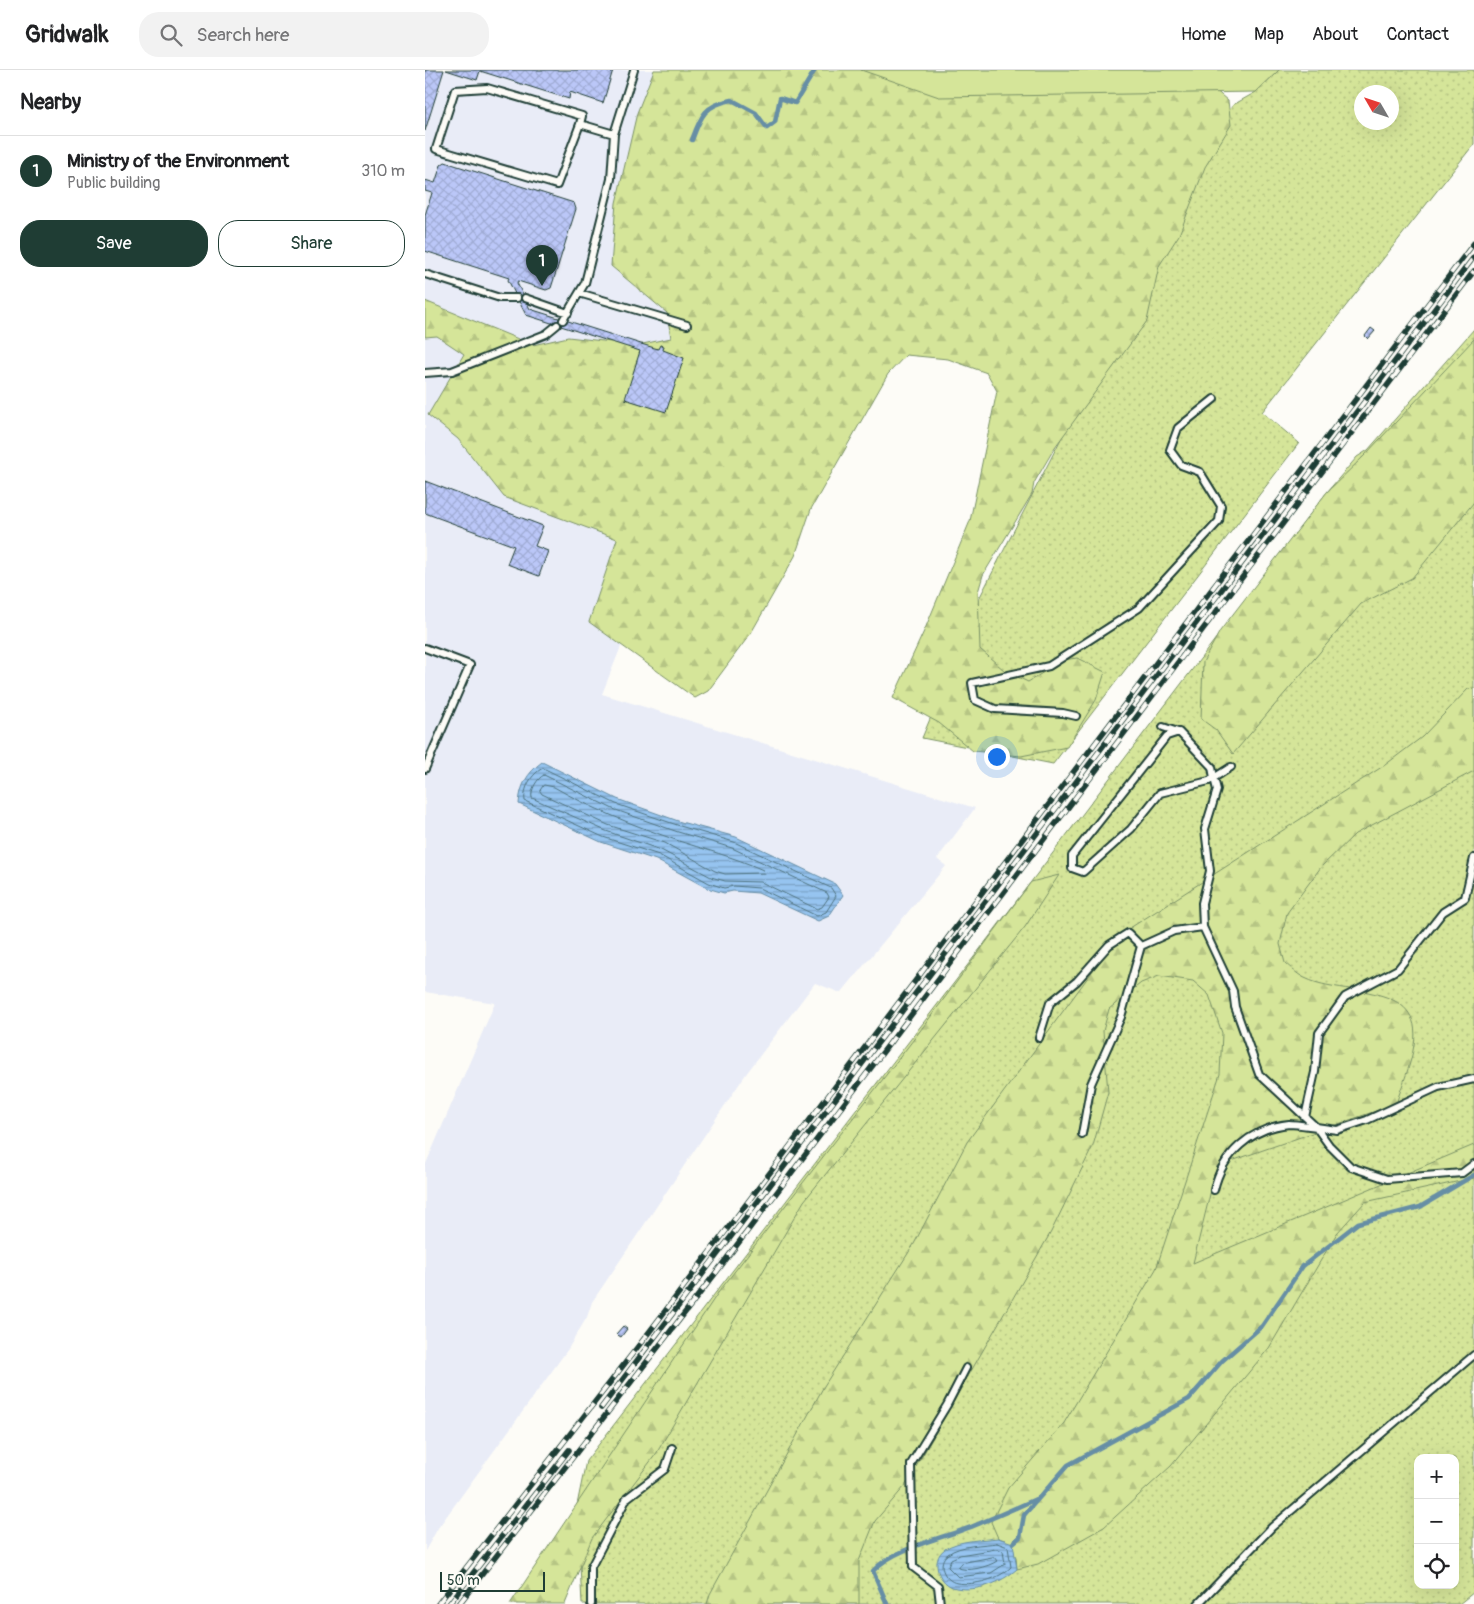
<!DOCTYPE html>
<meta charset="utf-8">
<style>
:root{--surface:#fff;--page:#f2f2f2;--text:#202124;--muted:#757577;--line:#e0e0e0;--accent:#1f3d34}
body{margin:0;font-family:Pangolin,sans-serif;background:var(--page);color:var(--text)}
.controls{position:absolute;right:15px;bottom:15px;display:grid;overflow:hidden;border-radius:10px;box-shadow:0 5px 20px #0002}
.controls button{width:45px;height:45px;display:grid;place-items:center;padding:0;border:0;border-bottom:1px solid var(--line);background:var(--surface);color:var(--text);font:25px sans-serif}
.compass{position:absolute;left:929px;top:15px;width:45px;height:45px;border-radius:50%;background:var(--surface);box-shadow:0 5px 20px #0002;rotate:309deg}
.scale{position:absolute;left:15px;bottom:12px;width:105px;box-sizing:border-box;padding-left:5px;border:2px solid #1f3d34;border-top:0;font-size:14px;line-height:18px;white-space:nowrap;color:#1f3d34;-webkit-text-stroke:4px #fdfcf7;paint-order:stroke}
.you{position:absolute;left:571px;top:686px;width:18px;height:18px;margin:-12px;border:4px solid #fff;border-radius:50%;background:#1a73e8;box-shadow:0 0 0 8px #1a73e833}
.badge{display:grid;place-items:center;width:32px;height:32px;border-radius:50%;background:var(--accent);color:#fff;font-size:16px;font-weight:700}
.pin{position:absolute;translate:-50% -41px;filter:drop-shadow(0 1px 2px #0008)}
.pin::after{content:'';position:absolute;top:26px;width:18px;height:15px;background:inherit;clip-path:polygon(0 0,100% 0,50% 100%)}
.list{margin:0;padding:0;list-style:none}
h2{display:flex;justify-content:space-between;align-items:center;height:65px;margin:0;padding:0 20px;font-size:21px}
h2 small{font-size:16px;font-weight:400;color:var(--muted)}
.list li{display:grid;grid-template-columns:32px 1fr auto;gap:15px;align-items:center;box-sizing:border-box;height:70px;padding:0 20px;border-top:1px solid var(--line)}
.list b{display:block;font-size:19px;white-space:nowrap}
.list p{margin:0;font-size:16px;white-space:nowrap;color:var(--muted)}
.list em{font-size:16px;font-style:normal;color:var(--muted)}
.actions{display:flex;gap:10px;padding:15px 20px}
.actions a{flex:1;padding:11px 0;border:1px solid var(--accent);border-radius:20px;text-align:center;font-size:18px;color:var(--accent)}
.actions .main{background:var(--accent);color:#fff}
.icon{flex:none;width:28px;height:28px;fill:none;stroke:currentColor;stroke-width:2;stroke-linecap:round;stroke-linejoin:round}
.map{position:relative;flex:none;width:1049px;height:1534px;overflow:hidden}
header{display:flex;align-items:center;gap:30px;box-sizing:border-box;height:70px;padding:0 25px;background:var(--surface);border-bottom:1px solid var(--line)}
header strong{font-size:24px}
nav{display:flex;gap:28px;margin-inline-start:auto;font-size:18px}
.search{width:350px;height:45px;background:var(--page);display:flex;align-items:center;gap:12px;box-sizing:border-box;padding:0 18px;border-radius:20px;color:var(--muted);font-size:19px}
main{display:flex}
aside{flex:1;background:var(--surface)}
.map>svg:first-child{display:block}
</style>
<header>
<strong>Gridwalk</strong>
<div class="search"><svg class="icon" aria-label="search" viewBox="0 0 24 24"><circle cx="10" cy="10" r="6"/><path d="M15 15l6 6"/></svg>Search here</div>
<nav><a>Home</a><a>Map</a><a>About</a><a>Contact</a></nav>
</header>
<main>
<aside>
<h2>Nearby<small></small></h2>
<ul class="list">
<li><span class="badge">1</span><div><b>Ministry of the Environment</b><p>Public building</p></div><em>310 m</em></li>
</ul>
<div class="actions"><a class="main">Save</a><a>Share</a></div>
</aside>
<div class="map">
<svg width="1049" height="1534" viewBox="0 0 1049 1534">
<defs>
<pattern id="grass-dots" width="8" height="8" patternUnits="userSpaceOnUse" patternTransform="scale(1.25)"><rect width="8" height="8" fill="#d5e599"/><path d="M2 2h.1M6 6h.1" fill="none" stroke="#b6c584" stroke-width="1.8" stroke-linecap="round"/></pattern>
<pattern id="forest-firs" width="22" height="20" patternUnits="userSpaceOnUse" patternTransform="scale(1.25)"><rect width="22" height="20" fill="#d5e599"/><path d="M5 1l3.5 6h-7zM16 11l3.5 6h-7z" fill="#b6c584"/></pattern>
<pattern id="water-rules" width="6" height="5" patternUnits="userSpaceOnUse" patternTransform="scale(1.25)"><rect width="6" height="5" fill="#96c4f0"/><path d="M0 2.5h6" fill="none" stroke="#7aa0c3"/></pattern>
<pattern id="building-cross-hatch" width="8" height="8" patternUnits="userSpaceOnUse" patternTransform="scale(1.25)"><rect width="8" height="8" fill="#bbc7f8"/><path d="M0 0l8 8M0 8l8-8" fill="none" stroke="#a0acd5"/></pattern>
</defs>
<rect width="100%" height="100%" fill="#fdfcf7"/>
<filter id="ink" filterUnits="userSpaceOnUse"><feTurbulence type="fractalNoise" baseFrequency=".02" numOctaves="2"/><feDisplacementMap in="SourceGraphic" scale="10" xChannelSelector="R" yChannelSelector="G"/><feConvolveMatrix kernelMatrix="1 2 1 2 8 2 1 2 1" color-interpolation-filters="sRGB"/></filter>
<g filter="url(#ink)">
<path fill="#e9ecf7" d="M0,0H372L420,17L177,624L550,738L512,789L521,796L416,923L390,913L321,1004L167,1232L162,1247L143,1279L13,1458L0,1481V1096L70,933L0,922Z"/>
<path fill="url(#grass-dots)" stroke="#7a9166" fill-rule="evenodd" d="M854,0H1049V74L837,342L874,373L628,694L497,668L542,561L541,554L660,322L775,81L808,35L831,22ZM936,22H966V52H936Z
M1049,259V1522L1034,1534H157L152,1435L161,1391L552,883L902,422L932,387L943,380ZM993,1388H1030V1515H993Z"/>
<path fill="url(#forest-firs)" stroke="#7a9166" d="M229,0H739L781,12L803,31L806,55L780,97L754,165L734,196L722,251L630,377L609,413L607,424L558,505L553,522L555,579L580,601L603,612L638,590L652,588L680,602L671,630L642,677L596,686L548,681L514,653L468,628L500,559L545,451L572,321L562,303L523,289L481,285L463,304L386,439L370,486L326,563L283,621L270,628L164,552L192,469L79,427L33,369L3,345L39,284L12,266L0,267V231L108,275L143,267L213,275L246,268L242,243L186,196L191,133L212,43Z
M1049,269V432L987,508L936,534L808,684L791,660L776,649L778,592L795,561L902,422L940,385Z
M1049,618V701L930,764L896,797L862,843L855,874L860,893C866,898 874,906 882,909C918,926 999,911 989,975C986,995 977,1015 971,1034L792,1096L768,1193L1049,1075V1108L940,1132L912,1163L844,1278L746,1396L679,1457L613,1494L592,1499L591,1487L580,1470L573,1468L566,1452L583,1418L639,1353L731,1199L795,1004L797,963L784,925L768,911L734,906L716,913L684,939L678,961L683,1022L668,1076L626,1162L480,1416L450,1451L434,1491V1534H282L285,1524L399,1316L489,1174L542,1072L694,865L960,695L997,667L1043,619Z
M634,805L600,857L379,1131L231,1384L167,1468L140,1534H85L293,1223L492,965L606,812Z"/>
<path fill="#d5e599" stroke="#7a9166" d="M436,0H854L831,22L514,27Z"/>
<path fill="url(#water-rules)" stroke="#668ea5" d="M117,692L192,729L256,752L311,767L410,814L418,825L404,846L393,851L333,823L308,821L299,823L282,818L231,790L176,772L94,734C95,716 102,703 117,692Z
M573,1468L588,1473L592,1499C576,1513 552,1522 531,1518C514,1515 504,1490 520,1479C534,1470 557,1470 573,1468Z"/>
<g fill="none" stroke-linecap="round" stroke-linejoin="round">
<path stroke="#4f737f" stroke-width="1" d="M118,698L191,734L255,756L309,772L406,818L411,826L401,842L392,846L334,818L309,816L299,818L284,813L234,785L178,767L100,731C98,719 106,704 118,698Z
M119,705L188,739L253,762L307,778L402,823L404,827L397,837L392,839L336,812L300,811L286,807L236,780L181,761L107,728C105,721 112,708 119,705Z
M119,715L129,717C167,739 206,754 248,769C280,780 307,786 338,800L339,803L300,804L290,801L240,773L183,755L117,724L115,721Z
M572,1473L583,1477L586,1497C574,1509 550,1516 532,1513C519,1511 511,1492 523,1484C535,1475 558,1475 572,1473Z
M572,1479L578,1481L580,1494L566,1503L533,1507L523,1497L526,1489L535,1485Z
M569,1487L572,1491C563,1497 541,1503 532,1497L537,1493Z"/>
<path stroke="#668ea5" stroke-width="4.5" d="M267,70C276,45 280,35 307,30L331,43L342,58L350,52L355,28L370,33L390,0
M588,1473L595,1467L599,1445L643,1395L764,1329L797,1291L837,1256L878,1196L933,1153L995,1137L1049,1105
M462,1534L448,1501C467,1479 518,1468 546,1457C568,1448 591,1438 613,1428"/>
</g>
<path fill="url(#building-cross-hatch)" stroke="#1f3d34" d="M0,0H19L0,61Z
M21,0H188L178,33L145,22L144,29L55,1L52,10Z
M20,92L149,133L151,139L126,218L121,220L93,211L92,213L105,239L216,274L233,279L235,275L239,276L238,280L259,288L241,342L200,329L215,281L101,245L83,210L84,208L0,181V145L7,123L0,121V110L10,113L16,95Z
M946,258L950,261L943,269L940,266Z
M0,411L118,456L110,476L123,481L114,506L82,494L89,476L0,443Z
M198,1256L202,1259L196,1267L191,1264Z"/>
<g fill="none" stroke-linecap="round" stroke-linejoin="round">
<g stroke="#1f3d34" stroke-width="10">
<path id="service" d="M155,54L132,115L11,79L30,20L62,18L157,46L155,54L189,64
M0,204L75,228H92
M154,223L262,255
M100,228L143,243
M138,250L160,213L186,109L189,64L209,0
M0,303L27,301L121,264L132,255
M0,578L45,595L0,699
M651,646L638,643L570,639L550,630L547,613L624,596L714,538L794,451L796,436L775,402L756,395L745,380L753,358L789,329
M738,657L753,662
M806,697L784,711L735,723L706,759L658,802L647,798V786L742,666L754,662L787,697L789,708L792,720L780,759L785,801L777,833L778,857L808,921L810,937L834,1004L891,1057L912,1060L942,1050L1013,1017L1049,1009
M614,968L625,933L652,911L684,875L703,863L716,876L749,861L778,857
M880,1047L890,1002L894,963L920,927L973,899L1018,842L1040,828L1049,788
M657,1064L666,1014L696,947L716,876
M789,1120C797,1084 826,1058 864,1054C872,1054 883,1056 891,1057L904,1075L926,1097L962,1109L1037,1103L1049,1094
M166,1534V1497L202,1428L240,1399L247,1378
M515,1534L513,1516L488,1497L486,1394L522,1335L541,1298
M773,1534L847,1457L1049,1285"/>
</g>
<use href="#service" stroke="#fdfcf7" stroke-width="6"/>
<g stroke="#1f3d34" stroke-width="5.5">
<path id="rail" d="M176,1338L1049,187
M13,1534L225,1261L1049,173
M24,1534L144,1380
M34,1534L293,1200L1049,201"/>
</g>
<use href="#rail" stroke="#fdfcf7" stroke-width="4" stroke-dasharray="11" stroke-linecap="butt"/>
</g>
</g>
</svg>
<div class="controls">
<button>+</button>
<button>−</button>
<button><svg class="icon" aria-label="locate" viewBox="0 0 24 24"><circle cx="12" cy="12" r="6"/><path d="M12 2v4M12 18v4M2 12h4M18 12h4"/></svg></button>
</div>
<svg class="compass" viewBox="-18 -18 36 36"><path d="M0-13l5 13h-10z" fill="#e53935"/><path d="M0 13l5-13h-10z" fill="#757577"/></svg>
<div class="scale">50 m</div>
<div class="you"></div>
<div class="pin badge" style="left:117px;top:216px">1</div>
</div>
</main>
